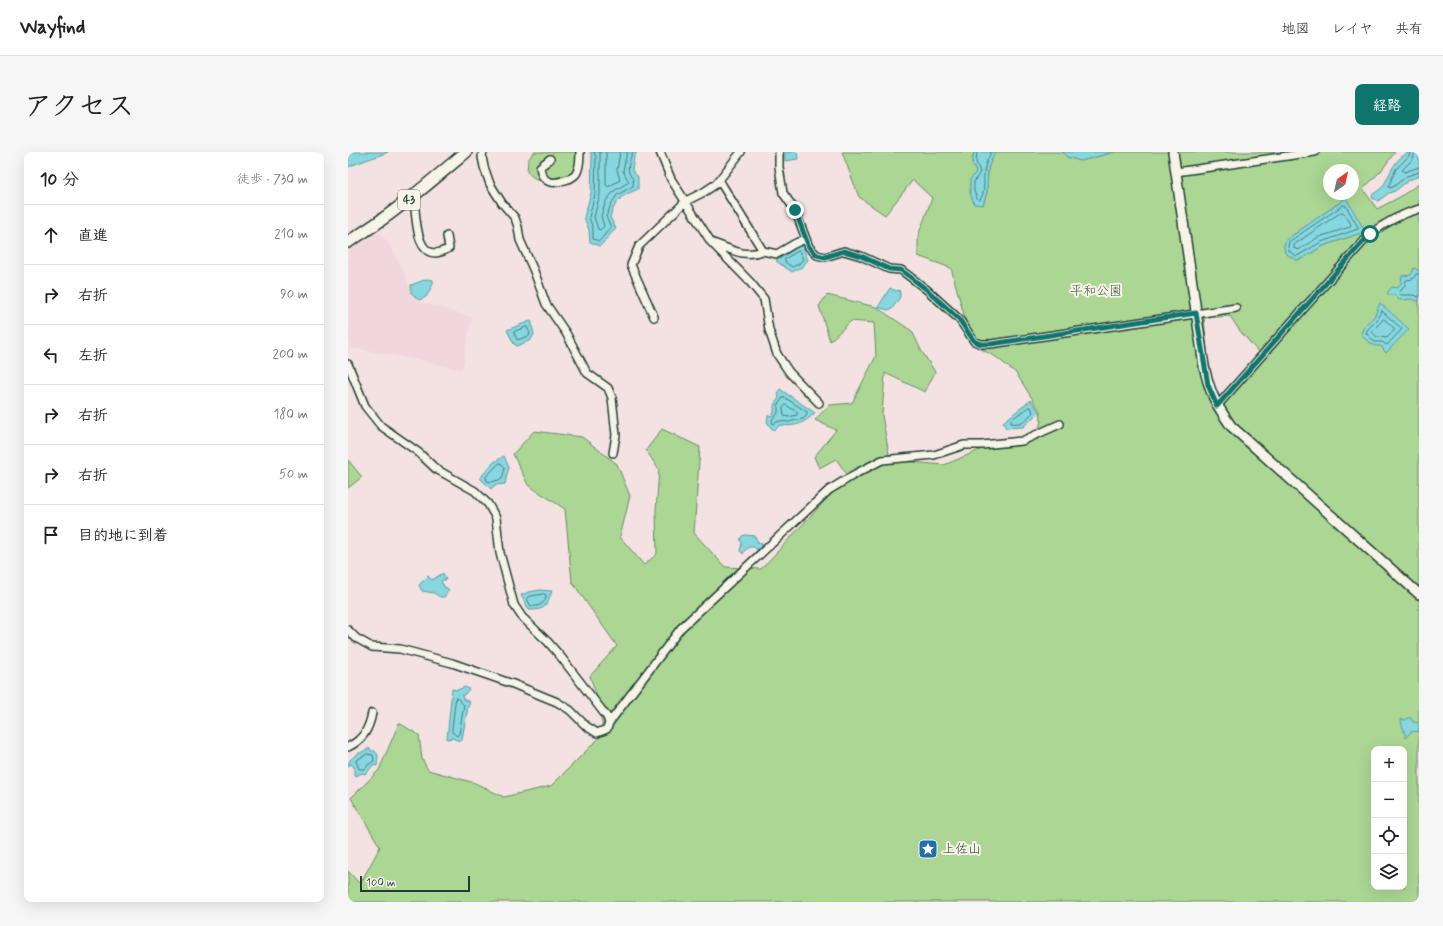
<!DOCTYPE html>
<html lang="ja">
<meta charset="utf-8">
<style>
:root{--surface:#fff;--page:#f6f6f6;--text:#222;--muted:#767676;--line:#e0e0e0;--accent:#0f766e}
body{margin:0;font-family:Mynerve,"Klee One",sans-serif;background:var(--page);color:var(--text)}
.controls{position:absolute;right:12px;bottom:12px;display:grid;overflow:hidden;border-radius:8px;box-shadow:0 4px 16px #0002}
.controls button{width:36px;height:36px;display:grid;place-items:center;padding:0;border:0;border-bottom:1px solid var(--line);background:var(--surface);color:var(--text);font:20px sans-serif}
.compass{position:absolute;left:975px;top:12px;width:36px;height:36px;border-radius:50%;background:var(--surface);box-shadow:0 4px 16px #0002;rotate:34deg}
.scale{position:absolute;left:12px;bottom:10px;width:110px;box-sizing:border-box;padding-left:4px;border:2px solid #1f3d34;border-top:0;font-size:11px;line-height:14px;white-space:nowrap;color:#1f3d34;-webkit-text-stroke:3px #f7f3e8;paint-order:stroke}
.stop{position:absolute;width:12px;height:12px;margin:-9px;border:3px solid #0f766e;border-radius:50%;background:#fff}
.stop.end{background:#0f766e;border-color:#fff;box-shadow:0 1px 4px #0008}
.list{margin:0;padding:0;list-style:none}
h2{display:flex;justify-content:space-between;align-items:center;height:52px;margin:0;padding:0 16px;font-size:17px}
h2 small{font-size:13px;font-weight:400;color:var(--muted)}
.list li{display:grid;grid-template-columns:26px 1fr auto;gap:12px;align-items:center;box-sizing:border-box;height:60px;padding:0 16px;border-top:1px solid var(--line)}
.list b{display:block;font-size:15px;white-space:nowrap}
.list em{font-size:13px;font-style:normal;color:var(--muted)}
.icon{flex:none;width:22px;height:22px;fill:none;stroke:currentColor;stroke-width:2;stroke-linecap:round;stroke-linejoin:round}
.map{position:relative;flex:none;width:1071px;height:750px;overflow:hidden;border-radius:8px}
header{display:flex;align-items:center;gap:24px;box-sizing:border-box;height:56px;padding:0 20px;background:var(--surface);border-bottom:1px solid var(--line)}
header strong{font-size:19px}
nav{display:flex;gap:22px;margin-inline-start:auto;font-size:14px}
.intro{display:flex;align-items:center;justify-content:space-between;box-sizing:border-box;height:96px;padding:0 24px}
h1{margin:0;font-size:28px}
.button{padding:10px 18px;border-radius:8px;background:var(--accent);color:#fff;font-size:14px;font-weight:700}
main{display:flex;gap:24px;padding:0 24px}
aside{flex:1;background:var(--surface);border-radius:8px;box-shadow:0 4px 16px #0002}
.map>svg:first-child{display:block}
</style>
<header>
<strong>Wayfind</strong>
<nav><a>地図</a><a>レイヤ</a><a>共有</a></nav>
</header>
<div class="intro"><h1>アクセス</h1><a class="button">経路</a></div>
<main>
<aside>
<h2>10 分<small>徒歩 · 730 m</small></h2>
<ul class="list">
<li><svg class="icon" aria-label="ahead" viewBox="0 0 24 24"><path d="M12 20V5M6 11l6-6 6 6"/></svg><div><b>直進</b></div><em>210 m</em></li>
<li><svg class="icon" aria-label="right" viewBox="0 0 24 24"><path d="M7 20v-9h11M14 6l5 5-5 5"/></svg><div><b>右折</b></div><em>90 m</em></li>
<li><svg class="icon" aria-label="left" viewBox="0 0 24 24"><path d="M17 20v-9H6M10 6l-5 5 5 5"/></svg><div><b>左折</b></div><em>200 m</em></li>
<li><svg class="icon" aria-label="right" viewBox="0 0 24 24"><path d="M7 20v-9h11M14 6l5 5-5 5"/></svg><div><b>右折</b></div><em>180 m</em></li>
<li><svg class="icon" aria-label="right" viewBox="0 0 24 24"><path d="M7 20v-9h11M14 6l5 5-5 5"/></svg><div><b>右折</b></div><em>50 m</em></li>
<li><svg class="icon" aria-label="arrive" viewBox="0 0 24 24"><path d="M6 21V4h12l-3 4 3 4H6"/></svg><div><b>目的地に到着</b></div></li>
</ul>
</aside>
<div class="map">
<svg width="1071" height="750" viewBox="0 0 1071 750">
<rect width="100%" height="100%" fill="#f4e2e2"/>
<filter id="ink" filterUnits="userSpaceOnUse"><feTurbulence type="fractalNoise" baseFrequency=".025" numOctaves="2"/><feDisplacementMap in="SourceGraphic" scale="8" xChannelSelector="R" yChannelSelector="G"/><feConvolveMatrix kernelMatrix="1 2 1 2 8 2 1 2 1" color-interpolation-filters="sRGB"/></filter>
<g filter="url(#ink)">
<path fill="#f2d6de" d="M30,78L41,92L56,119L60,131L62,142L70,149L124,165L114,218L79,210L78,209L9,197H1L0,94Z"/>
<path fill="#acd694" stroke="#668a64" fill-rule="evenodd" d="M186,0H231L227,22C208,29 195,36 179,20L180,8Z
M494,0H626L624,11L628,20L635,53L639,40L640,16L647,0H715L719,5L733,9L766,0H1047L1033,19L1015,37L1029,57L1050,46L1071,32V750H0V719L12,732L32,695L3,646L31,618L51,571L71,583L74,607L80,618L127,631L156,645L203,634L256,581L249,545L242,524L269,494L224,430L217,357L180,333L165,302L186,279L234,285L269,312L282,344L272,385L296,413L309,402L308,359L311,318L298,298L314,277L352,295L346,381L377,415L413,417L500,324L488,307L471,316L466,305L488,278L467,268L481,253L504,251L528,204L526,171L503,169L482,189L471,154L479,143L528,155L564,179L573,198L587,220L577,240L537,221L534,263L542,308L596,313L651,290L689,284L693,269L692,259L668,221L648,205L624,192L603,116L570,104V84L584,46L565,28L537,63L511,45ZM981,18H1005V42H981ZM998,46L1013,81L975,94L953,107L948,108L936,94L938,88ZM882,164L892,179L912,202L873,247L864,232L860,209L856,166ZM1026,597H1056V735H1026Z
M0,308L14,325L0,336Z"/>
<path fill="#86d7e0" stroke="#5d999b" d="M0,0H40C26,6 13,9 0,15Z
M242,0H289L286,5L284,18L290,25V37C272,45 269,46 262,65L268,77C261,82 259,88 252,94L242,90L241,78L236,65L243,41L244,5Z
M437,0H449L450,7L437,9Z
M626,0H647L640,16L639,40L635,53L626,52L622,40V28L628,20L624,11Z
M715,0H766L733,9L719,5Z
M1062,0H1071V24L1061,28L1047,39L1041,41L1030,49L1024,46L1025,42C1028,40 1033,37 1035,34C1043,21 1046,6 1062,0Z
M998,46L1016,77L1013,81L975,94L953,107L948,108L937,101L936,94L938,88Z
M454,92L460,108L454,115L444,120L428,109Z
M1066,116L1071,119V150L1065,147L1051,148L1046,142L1043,144L1039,141L1044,135L1050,136L1053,131L1054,124L1063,123Z
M79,127L85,128V132L78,145L71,148L63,141V133Z
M542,136L548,139L551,138L552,140V145L544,157L540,158L530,155Z
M1032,151L1061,177L1038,201L1033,194H1027L1017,187L1013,182L1016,174L1026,165Z
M182,169L184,170V174L186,182L183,188L169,194L166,192L159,178Z
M432,237L467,261C455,272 448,275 432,273L427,278L423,276L419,270L420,263L424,264L426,260C426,255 425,251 430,248L431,244L430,242Z
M683,248L691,260L675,275L658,276L655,270Z
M156,304L161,316L159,322L157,332L147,333L143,337L132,326L146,310Z
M397,383L407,384L410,391H413L414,394L409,398L406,395H401L396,399L395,402L392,399L394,391L392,388L394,384Z
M95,421L98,428H94L93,431L95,432L96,435L99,436L101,438L96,445H92L86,441L74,439L71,433L80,424L84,428Z
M192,438L204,439C198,454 199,458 181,458L173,443L181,440Z
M117,535L121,537L117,542L114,544L115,547L122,550L120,555L114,587L112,589L104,586L99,587L104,537L109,538Z
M1062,565L1065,570L1071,571V579L1063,580L1057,586C1058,579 1053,575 1053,567L1057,568Z
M22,596L23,599H27L30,603L29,614L25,613L18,622L14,621L8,624H6V615L3,612L0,614C0,605 14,600 22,596Z"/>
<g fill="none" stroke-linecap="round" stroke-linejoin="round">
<path stroke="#487b79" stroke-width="1" d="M246,0L248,5L247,42L241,65L245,77V87L251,89C256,86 258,79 263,75L258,65L263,52L269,43L285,34C286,25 284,27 281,21C279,16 282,5 285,0
M252,0V42L246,65L250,77L252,78L256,74L253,64L258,49L266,39L281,30L275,19L279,0
M258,0V33L260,35L272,28L269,18L272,0
M629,0L628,10L632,20L626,30V39L629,47L631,49C639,40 634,26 637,15C638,10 641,5 643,0
M1062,0L1061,4L1048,17L1040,35L1041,36L1045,35L1059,24L1071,20
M1067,0L1065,7L1054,18L1057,20L1071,15
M996,53L998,54L1010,75V77L973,90L951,103L948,104L941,99L940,94L941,90Z
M994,60L996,61L1003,72L1002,75L971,85L950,98L946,96V93Z
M451,99L455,107L451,112L444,115L437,110V107Z
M1071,122H1068L1065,127L1058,128L1057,133L1051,141L1053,143H1065L1071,145
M1034,159L1054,177L1039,193L1034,190H1027L1018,181C1020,175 1025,173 1029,168C1031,164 1031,161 1034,159Z
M1036,167L1047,177L1039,186L1029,185L1024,180Z
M179,175L182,181L181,184L169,188L166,180Z
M436,245L459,260V263L455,267L449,268L441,270L431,269L425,272L424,268L430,261V253Z
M438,253L449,260V263L441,265L436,264L435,256Z
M681,255H683L685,260C679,267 674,273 663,271V268Z
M152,311L154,312L157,316L154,327L143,330L139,329L138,325Z
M196,442L198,443C198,452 190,455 183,454L179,447L180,445Z
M108,546L110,547L116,553L111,582L109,584L104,580Z
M19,602L25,603L26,609L20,613L17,617H11L8,609Z"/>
<g stroke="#1f3d34" stroke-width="10">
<path id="minor" d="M135,0L134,5L136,15L142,32L154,51L167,66L170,75L172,88L186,119L198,152L218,181L239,221L260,236L264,246L268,283L265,301
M312,0L323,27L363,90L402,130L416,147L421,178L429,202L441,220L471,251
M431,0V15L435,41L447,58L461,95L469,103L477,105L496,99L513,104L541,117L553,118L578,137L611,167L626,189L633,192H643L888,156
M202,7L192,15C194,31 204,33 217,28C221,27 225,26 228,22C232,16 232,7 232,0
M828,20L967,0
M371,28L415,99L429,102L446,92L457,87
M66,44C68,65 67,117 101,96L99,84
M365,91C384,97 394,106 415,99
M306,165L283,113L291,94L338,49L356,40L368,32L393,0
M0,212L17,254L33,274L70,300L88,317L127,339L140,352L148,366L152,401L166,453L174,465L200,490L213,505L259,565L261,571L259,577L249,581L238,574L222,558L209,550L165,532L104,511L52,497L24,495L8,486L0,478
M869,254L1022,82C1037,71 1053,62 1071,57
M261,571L333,476L481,338L509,321L534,308L586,303L616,293H634L674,289L712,272
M0,595C15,588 21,577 24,561"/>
</g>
<g stroke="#1f3d34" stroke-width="12">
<path id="tertiary" d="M825,0L856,214C862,241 867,251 883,274L1071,442"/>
</g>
<g stroke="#1f3d34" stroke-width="14">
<path id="primary" d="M0,90C43,64 80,32 118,0"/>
</g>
<use href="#minor" stroke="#f7f3e8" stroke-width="7"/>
<use href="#tertiary" stroke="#f7f3e8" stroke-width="9"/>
<use href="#primary" stroke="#f7f3e8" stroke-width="11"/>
</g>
</g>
<g fill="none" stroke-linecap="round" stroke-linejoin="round" filter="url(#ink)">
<path stroke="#0f766e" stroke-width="5" d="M447,58L461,95L469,103L477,105L496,99L513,104L541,117L553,118L578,137L611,167L626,189L633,192H643L848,161L860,233L869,254L1022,82"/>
</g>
<defs>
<g id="sight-square" transform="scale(1)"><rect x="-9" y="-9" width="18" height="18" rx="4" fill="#1f6fb2" stroke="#f7f3e8"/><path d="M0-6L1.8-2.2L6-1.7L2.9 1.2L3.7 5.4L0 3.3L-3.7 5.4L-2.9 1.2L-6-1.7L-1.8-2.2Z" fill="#fff"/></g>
</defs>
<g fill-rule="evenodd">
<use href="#sight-square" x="580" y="697"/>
</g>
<g text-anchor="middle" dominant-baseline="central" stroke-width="4" stroke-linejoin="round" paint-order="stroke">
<rect fill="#f7f3e8" stroke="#60746a" stroke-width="1" x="50" y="38" width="22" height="20" rx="3"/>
<g font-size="12" font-weight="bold" fill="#1f3d34">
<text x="61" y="48">43</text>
</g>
<g font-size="13" fill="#3b5c47" stroke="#f7f3e8">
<text x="748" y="139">平和公園</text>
</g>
<g font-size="13" fill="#1f3d34" stroke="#f7f3e8" text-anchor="start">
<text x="594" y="697">上佐山</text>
</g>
</g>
</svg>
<div class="controls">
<button>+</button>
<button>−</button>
<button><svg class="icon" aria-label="locate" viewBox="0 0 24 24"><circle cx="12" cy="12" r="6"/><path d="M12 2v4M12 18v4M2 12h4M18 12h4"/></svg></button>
<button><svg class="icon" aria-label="layers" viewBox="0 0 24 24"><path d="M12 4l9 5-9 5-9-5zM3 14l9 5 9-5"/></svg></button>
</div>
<svg class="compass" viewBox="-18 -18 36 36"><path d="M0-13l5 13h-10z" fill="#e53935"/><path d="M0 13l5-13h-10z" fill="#767676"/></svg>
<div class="scale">100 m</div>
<div class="stop" style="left:1022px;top:82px"></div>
<div class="stop end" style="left:447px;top:58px"></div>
</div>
</main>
